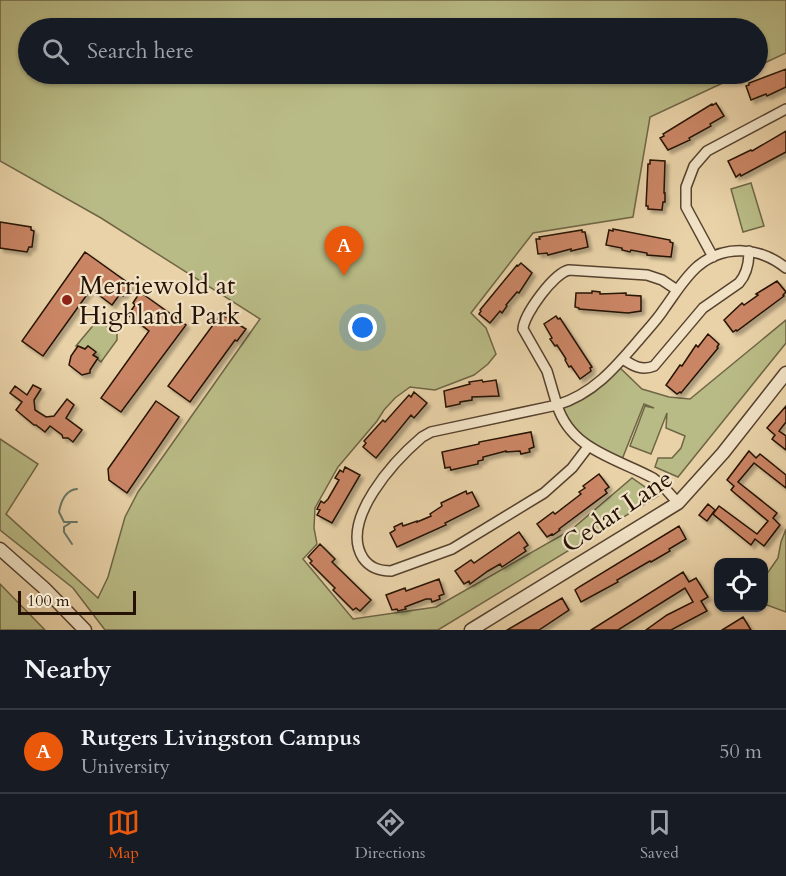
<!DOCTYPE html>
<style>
:root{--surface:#171b24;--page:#242831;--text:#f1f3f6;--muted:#9ea1a6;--line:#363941;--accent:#ea580c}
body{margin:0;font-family:Cardo,serif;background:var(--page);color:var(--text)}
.controls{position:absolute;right:18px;bottom:18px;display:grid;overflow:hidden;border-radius:12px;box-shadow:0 2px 4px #0004}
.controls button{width:54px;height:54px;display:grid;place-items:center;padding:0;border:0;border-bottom:2px solid var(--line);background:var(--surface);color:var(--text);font:30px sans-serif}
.scale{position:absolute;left:18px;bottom:15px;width:118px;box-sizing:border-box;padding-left:6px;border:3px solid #251205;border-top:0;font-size:16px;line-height:21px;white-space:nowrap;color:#251205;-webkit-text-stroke:4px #f1e2c6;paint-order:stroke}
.you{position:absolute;left:363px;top:328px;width:21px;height:21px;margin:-15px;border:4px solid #fff;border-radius:50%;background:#1a73e8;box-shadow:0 0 0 9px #1a73e833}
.badge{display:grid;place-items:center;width:39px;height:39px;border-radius:50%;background:var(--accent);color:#fff;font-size:20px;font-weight:700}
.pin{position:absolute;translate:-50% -50px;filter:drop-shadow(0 2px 3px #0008)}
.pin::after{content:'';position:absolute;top:32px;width:21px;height:18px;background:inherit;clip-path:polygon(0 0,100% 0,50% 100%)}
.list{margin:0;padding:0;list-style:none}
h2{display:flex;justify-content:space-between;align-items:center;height:78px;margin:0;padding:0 24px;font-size:26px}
h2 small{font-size:20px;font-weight:400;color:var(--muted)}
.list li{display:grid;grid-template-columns:39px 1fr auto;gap:18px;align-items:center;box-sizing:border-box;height:84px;padding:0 24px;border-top:2px solid var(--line)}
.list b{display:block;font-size:22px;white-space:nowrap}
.list p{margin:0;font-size:20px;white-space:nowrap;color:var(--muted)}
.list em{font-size:20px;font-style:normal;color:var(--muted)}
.icon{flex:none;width:33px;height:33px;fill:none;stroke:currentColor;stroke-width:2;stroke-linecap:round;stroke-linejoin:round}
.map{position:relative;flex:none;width:786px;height:630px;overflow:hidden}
.search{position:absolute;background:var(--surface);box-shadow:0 2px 4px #0004;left:18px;right:18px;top:18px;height:66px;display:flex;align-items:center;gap:15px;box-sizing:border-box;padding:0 21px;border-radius:33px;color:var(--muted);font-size:22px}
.sheet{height:162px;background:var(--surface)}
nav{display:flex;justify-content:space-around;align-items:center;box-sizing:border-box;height:84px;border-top:2px solid var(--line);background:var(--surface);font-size:16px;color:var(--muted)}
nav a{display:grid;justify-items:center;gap:3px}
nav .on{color:var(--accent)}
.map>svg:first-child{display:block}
</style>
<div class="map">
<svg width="786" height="630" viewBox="0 0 786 630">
<defs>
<filter id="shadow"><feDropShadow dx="3.5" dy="3.5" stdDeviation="1.5" flood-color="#0004"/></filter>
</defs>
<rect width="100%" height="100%" fill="#e9d2a8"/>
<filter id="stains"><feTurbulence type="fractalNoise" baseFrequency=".00333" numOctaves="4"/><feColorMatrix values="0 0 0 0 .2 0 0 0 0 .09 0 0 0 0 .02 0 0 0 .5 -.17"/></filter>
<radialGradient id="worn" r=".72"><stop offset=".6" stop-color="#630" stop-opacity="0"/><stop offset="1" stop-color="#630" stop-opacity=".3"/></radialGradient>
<path fill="#b9bb86" stroke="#6f6646" stroke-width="1.5" d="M0,0H786V53L758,66V28H28V74H742L650,117L633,217L533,233L471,313L486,328L496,354L488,364L474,375L435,390L410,387L395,398L384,410L377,421L338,467L315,508L314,528L317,544L303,559L353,619L436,607L571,530L632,478L658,496L438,630H105L73,588L0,530V439L38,464L6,514L98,598L108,577L125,517L138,492L260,319L101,218L0,161Z
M751,183L764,226L743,232L731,189Z
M786,320V343L678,477L655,467L658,458H672L681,448L685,436L666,428L667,413L651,454L630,446L645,406L654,408L644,404L621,462L588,447L557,405L570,401L617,365L642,389L669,397L690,399Z
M96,322H101L117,334V340L101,362L93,355L95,352L88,346L85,349L76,346Z
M786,529V612L764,604V578L778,558L781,542Z
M0,584L45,630H0Z"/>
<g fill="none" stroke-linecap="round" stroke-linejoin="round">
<path stroke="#697666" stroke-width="2" d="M77,522H64L59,512C61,501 65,490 77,489
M70,523L64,527V532L72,544"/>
</g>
<path fill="#ca8565" stroke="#251205" stroke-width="1.5" filter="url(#shadow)" d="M786,69V87L767,96L766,94L751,100L746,86L749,85V83Z
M716,103L724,116L710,124L711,126L689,138L690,140L668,150L660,138L664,136L663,134L712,104L713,105Z
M786,131V152L741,176L740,174L736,177L728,161L751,150L752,151Z
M650,160L665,161L664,193H665V202H663L662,210L648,209V206H646L648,164H650Z
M0,222L31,227V230L34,231L32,247H29L27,252L0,248Z
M613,229L670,240V242L673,243L671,257L647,255V253L631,250L630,252L622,250V248L606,245L609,230L613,231Z
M582,230V232H585L588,247L571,251V249L548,255L547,253L538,254L536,239H540L539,237Z
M85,252L131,285L123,296L120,294L112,305L91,289L43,356L22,341Z
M521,263L532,273L519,293L517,292L506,305L507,306L502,313L500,311L490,323L479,314L481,311L480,310L517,265L518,266Z
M777,281L786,292L783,295L784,296L737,331L736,330L733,332L724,320L742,303L744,305L758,295L756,294Z
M592,291L600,292V294L626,293V295L641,296V311L628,313L579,309V308L575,307L576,293H592Z
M140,292L186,325L121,412L101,398L149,331L128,315L135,305L133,303Z
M221,314L246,329L237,341L235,340L190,402L168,386Z
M556,316L558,319L560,318L592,367L590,368L591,371L580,379L571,366L569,367L565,360L566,359L557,345L555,346L550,339L552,338L544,324Z
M708,334L719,344L717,347L718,348L681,393L680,392L677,394L666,385L680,365L682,366L696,345L698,347Z
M78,346L85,349L88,346L96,352L93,355L98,358L90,370V373L82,375L69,365L71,356Z
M482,380L483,382L496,380L499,396L472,397V400L460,402V404L446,407L444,391L470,384L469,382Z
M33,385L41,389L34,400L35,410L46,417L54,416L67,399L74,405L66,418L82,430L73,442L68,438H63L62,435L50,426L45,432L36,425H34L16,410L22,402L10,393L15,386L27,395Z
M414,392L427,403L414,418L411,415L376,458L363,447L366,443L364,441L383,420L385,422L409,395L411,397Z
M156,401L179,417L127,493L109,480L108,469Z
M786,406V422L779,431L786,436V450L772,439L775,435L767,428Z
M531,432L534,447L529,449L530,452L521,454L520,451L506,452V451L483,457V460L478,461V464L451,470L450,467L445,468L442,452L479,444V442Z
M749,451L756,458L760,454L786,475V488L754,463L738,482L777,513L773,518L780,525L764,546L755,539L751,545L713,514L719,506L757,534L768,521L731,490L734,486L727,480Z
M345,467L360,475L332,523L317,515L320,510L317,509L321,501L324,503L328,499L339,480L335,478L340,470L343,472Z
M599,474L609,487L605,490L607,493L559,529L560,530L553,535L552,534L547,537L537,524L553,512L555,514L581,494L579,492L585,488L583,486Z
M466,491L467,494L472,492L479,506L445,523L446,525L397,547L390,533L395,530L394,527L402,523L403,526L417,521V522L431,516L430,514L442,506L441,503Z
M708,504L715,510L707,521L699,515Z
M679,526L686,539L669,549L670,551L651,562L650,561L617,580L618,582L581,602L575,590L579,587Z
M519,532L528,545L524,548L526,551L502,567L500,564L488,571L470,584L469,581L464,584L455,571L471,560L474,563Z
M320,544L335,559L332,562L371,600L360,611L356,608L353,610L333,590L335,588L310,563L312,561L308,557Z
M683,572L689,582L696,578L708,597L701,601L707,611L671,630H646L667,615L693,602L685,588L618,630H591Z
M439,579L444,594L439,596L440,599L432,602L431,599H426L405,607L406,609L398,611L397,609L392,610L386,595L405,588L406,591Z
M562,598L569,610L539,630H507Z
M743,617L751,630H722Z"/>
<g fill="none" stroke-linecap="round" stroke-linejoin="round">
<g stroke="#56422e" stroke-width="12">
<path id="minor" d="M713,257L686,207V187L694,166L707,151L786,109
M677,290L662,280L647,275L569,270C554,273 524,314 523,329L547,371L557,405C593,394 615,368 638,341C647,330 657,320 664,309C675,294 684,278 698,266C725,244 760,247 786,268
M623,359C633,366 642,371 654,366L703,308L739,283C747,274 749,264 749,251
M588,447L572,468L544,493L452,549L391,571C379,571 370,568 363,558C339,520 395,460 422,437L431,432L557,405C571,450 616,458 653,478L662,485L678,503"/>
</g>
<g stroke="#56422e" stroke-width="15">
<path id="tertiary" d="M0,549L44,588L85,630
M471,630L678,503L723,453L786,373"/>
</g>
<use href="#minor" stroke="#f1e2c6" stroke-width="9"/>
<use href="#tertiary" stroke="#f1e2c6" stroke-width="12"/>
</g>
<circle fill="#8f2418" stroke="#f1e2c6" stroke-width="2" cx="67" cy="300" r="6"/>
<g text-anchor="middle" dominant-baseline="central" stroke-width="4.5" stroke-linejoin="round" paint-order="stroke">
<g font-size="26" fill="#251205" stroke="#f1e2c6" text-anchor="start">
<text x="79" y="285">Merriewold at<tspan x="79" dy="30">Highland Park</tspan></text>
</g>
<g font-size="26" fill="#251205" stroke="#f1e2c6">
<text transform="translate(617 511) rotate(-34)">Cedar Lane</text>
</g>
</g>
<rect width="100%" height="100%" filter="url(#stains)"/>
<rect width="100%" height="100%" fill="url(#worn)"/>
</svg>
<div class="controls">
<button><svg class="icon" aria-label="locate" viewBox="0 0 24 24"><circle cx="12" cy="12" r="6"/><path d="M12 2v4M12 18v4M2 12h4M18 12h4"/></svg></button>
</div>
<div class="scale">100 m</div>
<div class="you"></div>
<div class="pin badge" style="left:344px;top:276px">A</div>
<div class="search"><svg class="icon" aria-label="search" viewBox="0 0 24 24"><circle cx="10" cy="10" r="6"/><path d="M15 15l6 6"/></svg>Search here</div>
</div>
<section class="sheet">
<h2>Nearby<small></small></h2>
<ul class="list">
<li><span class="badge">A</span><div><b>Rutgers Livingston Campus</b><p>University</p></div><em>50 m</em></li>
</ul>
</section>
<nav>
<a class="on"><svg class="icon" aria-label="map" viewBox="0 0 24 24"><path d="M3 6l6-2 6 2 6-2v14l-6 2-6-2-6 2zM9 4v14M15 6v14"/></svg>Map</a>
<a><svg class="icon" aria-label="directions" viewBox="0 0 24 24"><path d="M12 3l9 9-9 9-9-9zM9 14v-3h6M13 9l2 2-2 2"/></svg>Directions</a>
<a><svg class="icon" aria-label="saved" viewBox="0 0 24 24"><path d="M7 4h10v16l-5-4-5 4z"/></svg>Saved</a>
</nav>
